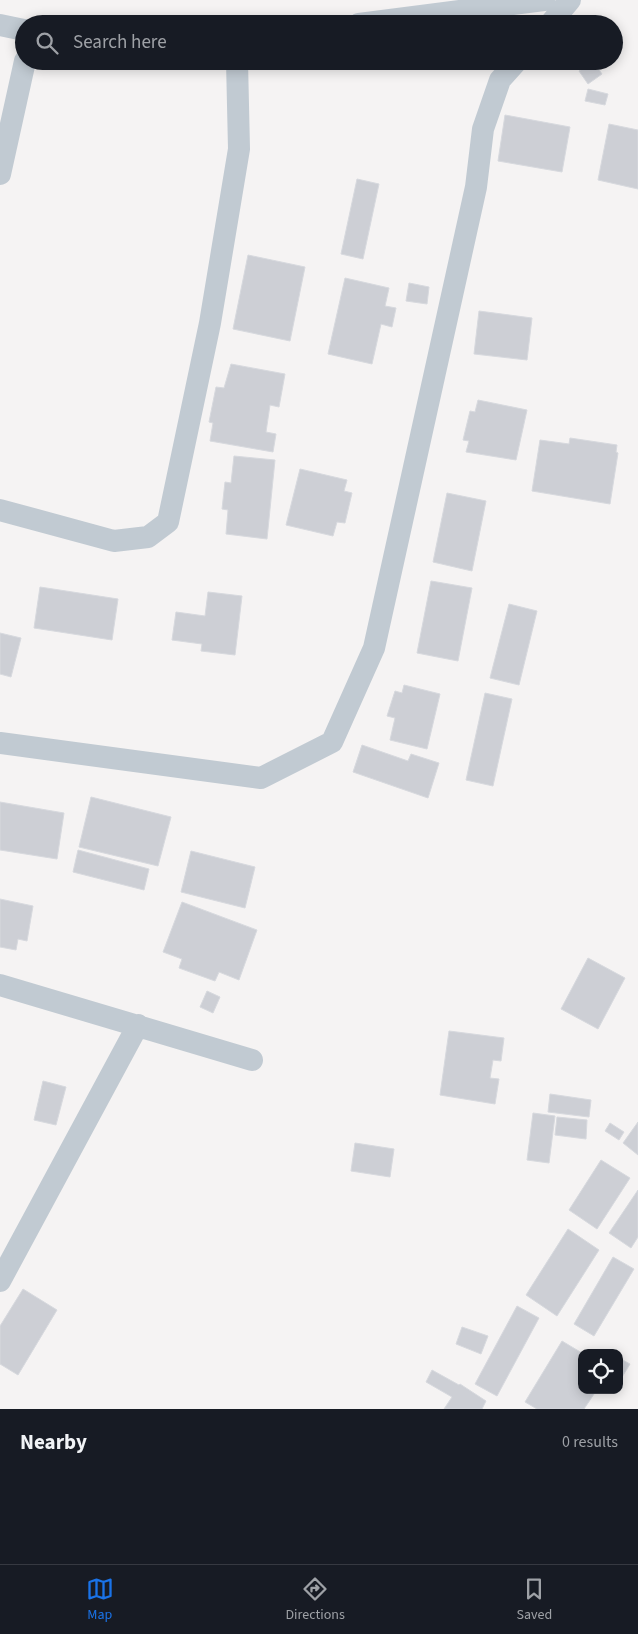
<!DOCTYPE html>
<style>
:root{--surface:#171b24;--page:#20242c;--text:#f1f3f6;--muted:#9ea1a6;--line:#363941;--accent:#1a73e8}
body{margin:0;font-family:"Source Sans 3",sans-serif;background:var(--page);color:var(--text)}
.controls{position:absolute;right:15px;bottom:15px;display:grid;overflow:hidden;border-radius:10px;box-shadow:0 2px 12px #0003}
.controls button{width:45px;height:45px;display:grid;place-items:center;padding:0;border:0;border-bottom:1px solid var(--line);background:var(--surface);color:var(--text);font:25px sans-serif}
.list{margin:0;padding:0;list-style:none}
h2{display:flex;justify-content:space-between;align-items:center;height:65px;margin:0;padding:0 20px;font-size:21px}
h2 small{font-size:16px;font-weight:400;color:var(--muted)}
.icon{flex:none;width:28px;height:28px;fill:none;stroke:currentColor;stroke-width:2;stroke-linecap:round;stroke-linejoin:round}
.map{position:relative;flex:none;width:638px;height:1409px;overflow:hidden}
.search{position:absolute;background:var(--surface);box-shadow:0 2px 12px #0003;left:15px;right:15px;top:15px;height:55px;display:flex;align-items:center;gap:12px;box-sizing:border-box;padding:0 18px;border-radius:28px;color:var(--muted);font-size:19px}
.sheet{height:155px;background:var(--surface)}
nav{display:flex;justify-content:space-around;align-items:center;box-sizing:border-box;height:70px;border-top:1px solid var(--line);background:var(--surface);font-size:14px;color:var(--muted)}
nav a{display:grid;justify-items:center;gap:2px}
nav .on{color:var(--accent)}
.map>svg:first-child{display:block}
</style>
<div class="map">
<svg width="638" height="1409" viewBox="0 0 638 1409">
<rect width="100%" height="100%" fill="#f5f3f3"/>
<path fill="#cdcfd5" stroke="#d7d9de" d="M593,61L602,74L588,84L579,71Z
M588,89L608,94L605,105L585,101Z
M505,115L570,127L562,172L498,161Z
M609,124L638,130V189L598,180Z
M357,179L379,184L363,259L341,254Z
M248,255L305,267L290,341L233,329Z
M345,278L389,288L385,306L396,308L392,327L381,324L372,364L328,354Z
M409,283L429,287L427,304L406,301Z
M479,311L532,318L527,360L474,354Z
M231,364L285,374L279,407L270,405L266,432L276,434L273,452L210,441L213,423L209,422L216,387L224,388Z
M478,400L527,410L516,460L466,452L469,441L463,440L470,411L475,412Z
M570,438L617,445L616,452L618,453L610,504L532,491L540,440L569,444Z
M234,456L275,460L267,539L226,534L228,510L222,509L225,482L231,483Z
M300,469L347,480L344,491L352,493L345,523L337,522L333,536L286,525Z
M447,493L486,501L472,571L433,562Z
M431,581L472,588L458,661L417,653Z
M40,587L118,599L112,640L34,628Z
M208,592L242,596L235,655L201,651L202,644L172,640L176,612L205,616Z
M509,604L537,611L519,685L490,678Z
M0,633L21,638L11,677L0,674Z
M404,685L440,694L427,749L390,740L395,718L387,716L395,691L402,693Z
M485,693L512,699L493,786L466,780Z
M362,745L408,761L411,754L439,763L428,798L353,772Z
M91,797L171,817L158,866L79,847Z
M0,802L64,813L57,859L0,850Z
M78,850L149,869L144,890L73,872Z
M191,851L255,867L245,908L181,892Z
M0,899L33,906L27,941L18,939L16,950L0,947Z
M182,902L257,930L239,980L219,972L215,981L179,968L182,959L163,952Z
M588,958L625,978L598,1029L561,1009Z
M207,991L220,997L213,1013L200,1007Z
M449,1031L504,1038L501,1061L493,1060L490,1078L499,1079L495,1104L440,1095Z
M43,1081L66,1087L56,1125L34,1120Z
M550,1094L591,1100L589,1117L548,1112Z
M533,1113L555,1116L549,1163L527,1160Z
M557,1117L587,1120L586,1139L555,1135Z
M638,1122V1155L623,1143Z
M610,1123L624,1132L619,1140L605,1131Z
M355,1143L394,1149L390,1177L351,1171Z
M601,1160L630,1178L597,1229L569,1210Z
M638,1190V1237L631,1248L609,1233Z
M568,1229L599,1250L557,1316L526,1295Z
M613,1257L634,1269L594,1336L574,1324Z
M23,1289L57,1310L18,1375L0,1364V1326Z
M517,1306L539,1318L497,1396L475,1384Z
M462,1327L488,1336L481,1354L456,1344Z
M562,1341L582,1353V1390H589L594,1394L584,1409H537L525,1402Z
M619,1358L630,1364L619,1382Z
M432,1370L459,1385L460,1384L486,1401L482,1409H444L452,1397L426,1382Z"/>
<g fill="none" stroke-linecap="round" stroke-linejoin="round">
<path stroke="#c1cad2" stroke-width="22" d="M359,24L544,0
M550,24L570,0
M0,25L24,30
M0,174L25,61
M0,510L114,541L148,537L168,522L210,323L239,149L237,61
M0,743L261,778L332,742L374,648L476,187L483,129L500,80L517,61
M0,985L252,1060
M0,1281L138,1025"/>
</g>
</svg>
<div class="controls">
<button><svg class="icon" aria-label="locate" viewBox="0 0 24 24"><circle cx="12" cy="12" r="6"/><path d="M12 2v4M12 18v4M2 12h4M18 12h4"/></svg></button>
</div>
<div class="search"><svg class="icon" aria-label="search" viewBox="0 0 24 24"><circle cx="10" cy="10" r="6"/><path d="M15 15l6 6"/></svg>Search here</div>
</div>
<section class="sheet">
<h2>Nearby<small>0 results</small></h2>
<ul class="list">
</ul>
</section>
<nav>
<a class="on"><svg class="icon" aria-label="map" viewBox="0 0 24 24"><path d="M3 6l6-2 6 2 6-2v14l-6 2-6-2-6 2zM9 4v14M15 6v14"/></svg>Map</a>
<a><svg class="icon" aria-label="directions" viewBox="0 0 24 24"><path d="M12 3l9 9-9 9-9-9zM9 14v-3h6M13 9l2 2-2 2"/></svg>Directions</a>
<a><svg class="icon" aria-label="saved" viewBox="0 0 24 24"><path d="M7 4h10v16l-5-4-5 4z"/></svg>Saved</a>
</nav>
